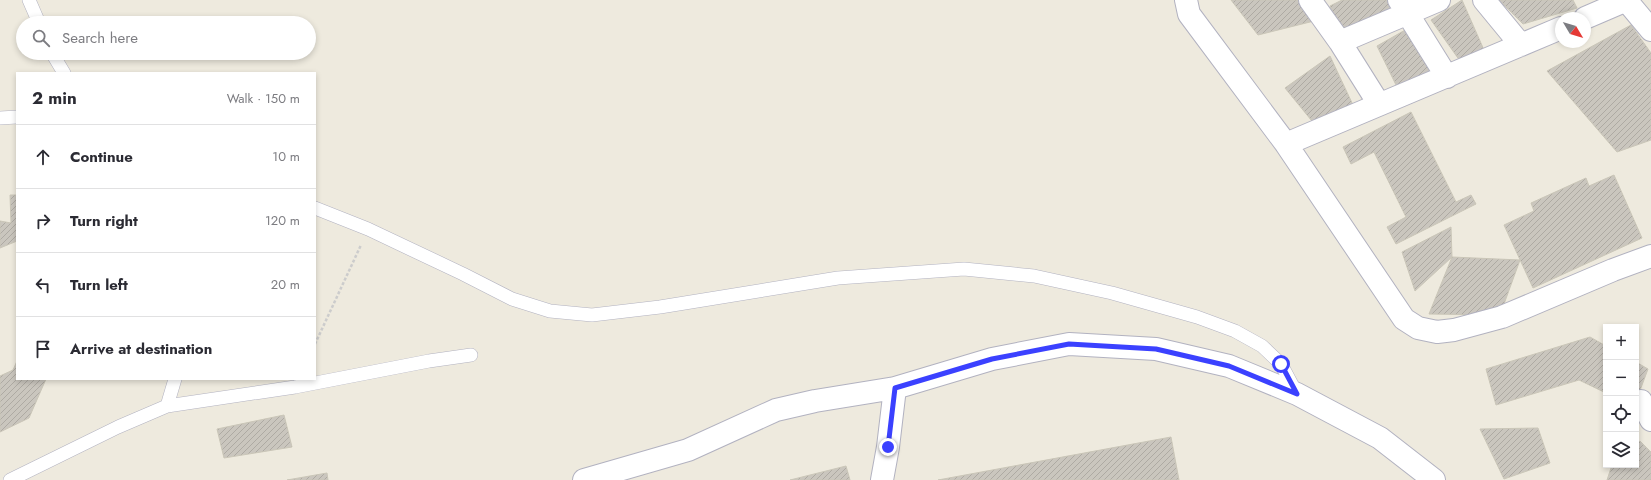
<!DOCTYPE html>
<meta charset="utf-8">
<style>
:root{--surface:#fff;--page:#f7f7f7;--text:#2b2b33;--muted:#7c7c81;--line:#e1e1e2}
body{margin:0;font-family:Jost,sans-serif;background:var(--page);color:var(--text)}
.controls{position:absolute;right:12px;bottom:12px;display:grid;overflow:hidden;border-radius:0px;box-shadow:0 2px 6px #0003}
.controls button{width:36px;height:36px;display:grid;place-items:center;padding:0;border:0;border-bottom:1px solid var(--line);background:var(--surface);color:var(--text);font:20px sans-serif}
.compass{position:absolute;left:1555px;top:12px;width:36px;height:36px;border-radius:50%;background:var(--surface);box-shadow:0 2px 6px #0003;rotate:128deg}
.stop{position:absolute;width:12px;height:12px;margin:-9px;border:3px solid #3b41ff;border-radius:50%;background:#fff}
.stop.end{background:#3b41ff;border-color:#fff;box-shadow:0 1px 4px #0008}
.list{margin:0;padding:0;list-style:none}
h2{display:flex;justify-content:space-between;align-items:center;height:52px;margin:0;padding:0 16px;font-size:17px}
h2 small{font-size:13px;font-weight:400;color:var(--muted)}
.list li{display:grid;grid-template-columns:26px 1fr auto;gap:12px;align-items:center;box-sizing:border-box;height:64px;padding:0 16px;border-top:1px solid var(--line)}
.list b{display:block;font-size:15px;white-space:nowrap}
.list em{font-size:13px;font-style:normal;color:var(--muted)}
.icon{flex:none;width:22px;height:22px;fill:none;stroke:currentColor;stroke-width:2;stroke-linecap:round;stroke-linejoin:round}
.map{position:relative;flex:none;width:1651px;height:480px;overflow:hidden}
.search{position:absolute;background:var(--surface);box-shadow:0 2px 6px #0003;left:16px;top:16px;width:300px;height:44px;display:flex;align-items:center;gap:10px;box-sizing:border-box;padding:0 14px;border-radius:22px;color:var(--muted);font-size:15px}
.panel{position:absolute;background:var(--surface);box-shadow:0 2px 6px #0003;left:16px;top:72px;width:300px;height:308px;border-radius:0px}
.map>svg:first-child{display:block}
</style>
<div class="map">
<svg width="1651" height="480" viewBox="0 0 1651 480">
<defs>
<pattern id="building-hatch" width="6" height="6" patternUnits="userSpaceOnUse"><rect width="6" height="6" fill="#cac6be"/><path d="M-1 1l2-2M0 6l6-6M5 7l2-2" fill="none" stroke="#aeaaa3"/></pattern>
</defs>
<rect width="100%" height="100%" fill="#eeeade"/>
<path fill="url(#building-hatch)" stroke="#cac6b8" d="M1231,0H1303L1314,21L1258,35Z
M1342,0H1392L1397,10L1338,32L1330,6Z
M1462,0L1484,50L1460,61L1431,20Z
M1499,0H1573L1577,8L1523,24Z
M1631,25L1651,53V140L1617,152L1547,71Z
M1407,29L1437,73L1397,87L1377,46Z
M1330,56L1353,105L1316,126L1285,88Z
M1411,112L1456,202L1471,195L1476,204L1396,244L1387,227L1406,217L1374,152L1351,164L1343,147Z
M1614,175L1642,238L1533,288L1504,225L1534,211L1531,203L1586,178L1589,186Z
M10,195H17V241L0,248V221L11,223Z
M1451,227L1452,257L1415,291L1402,252Z
M1452,257L1520,260L1500,315L1429,314Z
M1590,337L1606,346V393L1579,380L1496,405L1486,369Z
M17,361V379H46L29,418L0,432V376L13,370Z
M1636,362L1648,369L1636,401Z
M284,415L292,447L224,458L217,429Z
M1538,428L1550,463L1504,479L1480,429Z
M1171,437L1179,480H938Z
M1640,441L1651,452V480H1607L1612,465H1636V444Z
M846,466L850,480H790Z
M327,473L328,480H287Z"/>
<g fill="none" stroke-linecap="round" stroke-linejoin="round">
<g stroke="#b2b2c0" stroke-width="14">
<path id="service" d="M29,0L39,23
M52,53L64,73
M0,118L17,117
M315,208L368,229L463,274L512,299L550,311L592,315L660,307L838,278L964,269L1034,276L1112,293L1197,317L1235,331L1262,346L1281,364L1297,394
M167,406L175,379
M10,480L118,427L167,406L295,387L429,361L471,355"/>
</g>
<g stroke="#b2b2c0" stroke-width="24">
<path id="minor" d="M1186,0L1189,14L1286,144L1404,319L1418,328L1437,332L1454,330L1502,317L1613,270L1651,256
M1310,0L1340,42L1379,104
M1399,0L1447,77
M1484,0L1521,45
M1585,18L1627,0
M1340,42L1439,0
M1286,144L1561,28
M1641,401L1651,420
M584,480L688,450L776,410L815,401L895,388L992,359L1069,344L1156,349L1229,366L1297,394L1380,438L1434,480
M882,480L888,447L895,388"/>
</g>
<g stroke="#b2b2c0" stroke-width="24">
<path id="tertiary" d="M1626,0L1651,30"/>
</g>
<path stroke="#ccc" stroke-width="2.5" stroke-dasharray="3 2" stroke-linecap="butt" d="M315,344L361,245"/>
<use href="#service" stroke="#fff" stroke-width="13"/>
<use href="#minor" stroke="#fff" stroke-width="22"/>
<use href="#tertiary" stroke="#fff" stroke-width="22"/>
</g>
<g fill="none" stroke-linecap="round" stroke-linejoin="round">
<path stroke="#3b41ff" stroke-width="5" d="M888,447L895,388L992,359L1069,344L1156,349L1229,366L1297,394L1281,364"/>
</g>
</svg>
<div class="controls">
<button>+</button>
<button>−</button>
<button><svg class="icon" aria-label="locate" viewBox="0 0 24 24"><circle cx="12" cy="12" r="6"/><path d="M12 2v4M12 18v4M2 12h4M18 12h4"/></svg></button>
<button><svg class="icon" aria-label="layers" viewBox="0 0 24 24"><path d="M12 4l9 5-9 5-9-5zM3 14l9 5 9-5"/></svg></button>
</div>
<svg class="compass" viewBox="-18 -18 36 36"><path d="M0-13l5 13h-10z" fill="#e53935"/><path d="M0 13l5-13h-10z" fill="#7c7c81"/></svg>
<div class="stop" style="left:1281px;top:364px"></div>
<div class="stop end" style="left:888px;top:447px"></div>
<div class="search"><svg class="icon" aria-label="search" viewBox="0 0 24 24"><circle cx="10" cy="10" r="6"/><path d="M15 15l6 6"/></svg>Search here</div>
<section class="panel">
<h2>2 min<small>Walk · 150 m</small></h2>
<ul class="list">
<li><svg class="icon" aria-label="ahead" viewBox="0 0 24 24"><path d="M12 20V5M6 11l6-6 6 6"/></svg><div><b>Continue</b></div><em>10 m</em></li>
<li><svg class="icon" aria-label="right" viewBox="0 0 24 24"><path d="M7 20v-9h11M14 6l5 5-5 5"/></svg><div><b>Turn right</b></div><em>120 m</em></li>
<li><svg class="icon" aria-label="left" viewBox="0 0 24 24"><path d="M17 20v-9H6M10 6l-5 5 5 5"/></svg><div><b>Turn left</b></div><em>20 m</em></li>
<li><svg class="icon" aria-label="arrive" viewBox="0 0 24 24"><path d="M6 21V4h12l-3 4 3 4H6"/></svg><div><b>Arrive at destination</b></div></li>
</ul>
</section>
</div>
